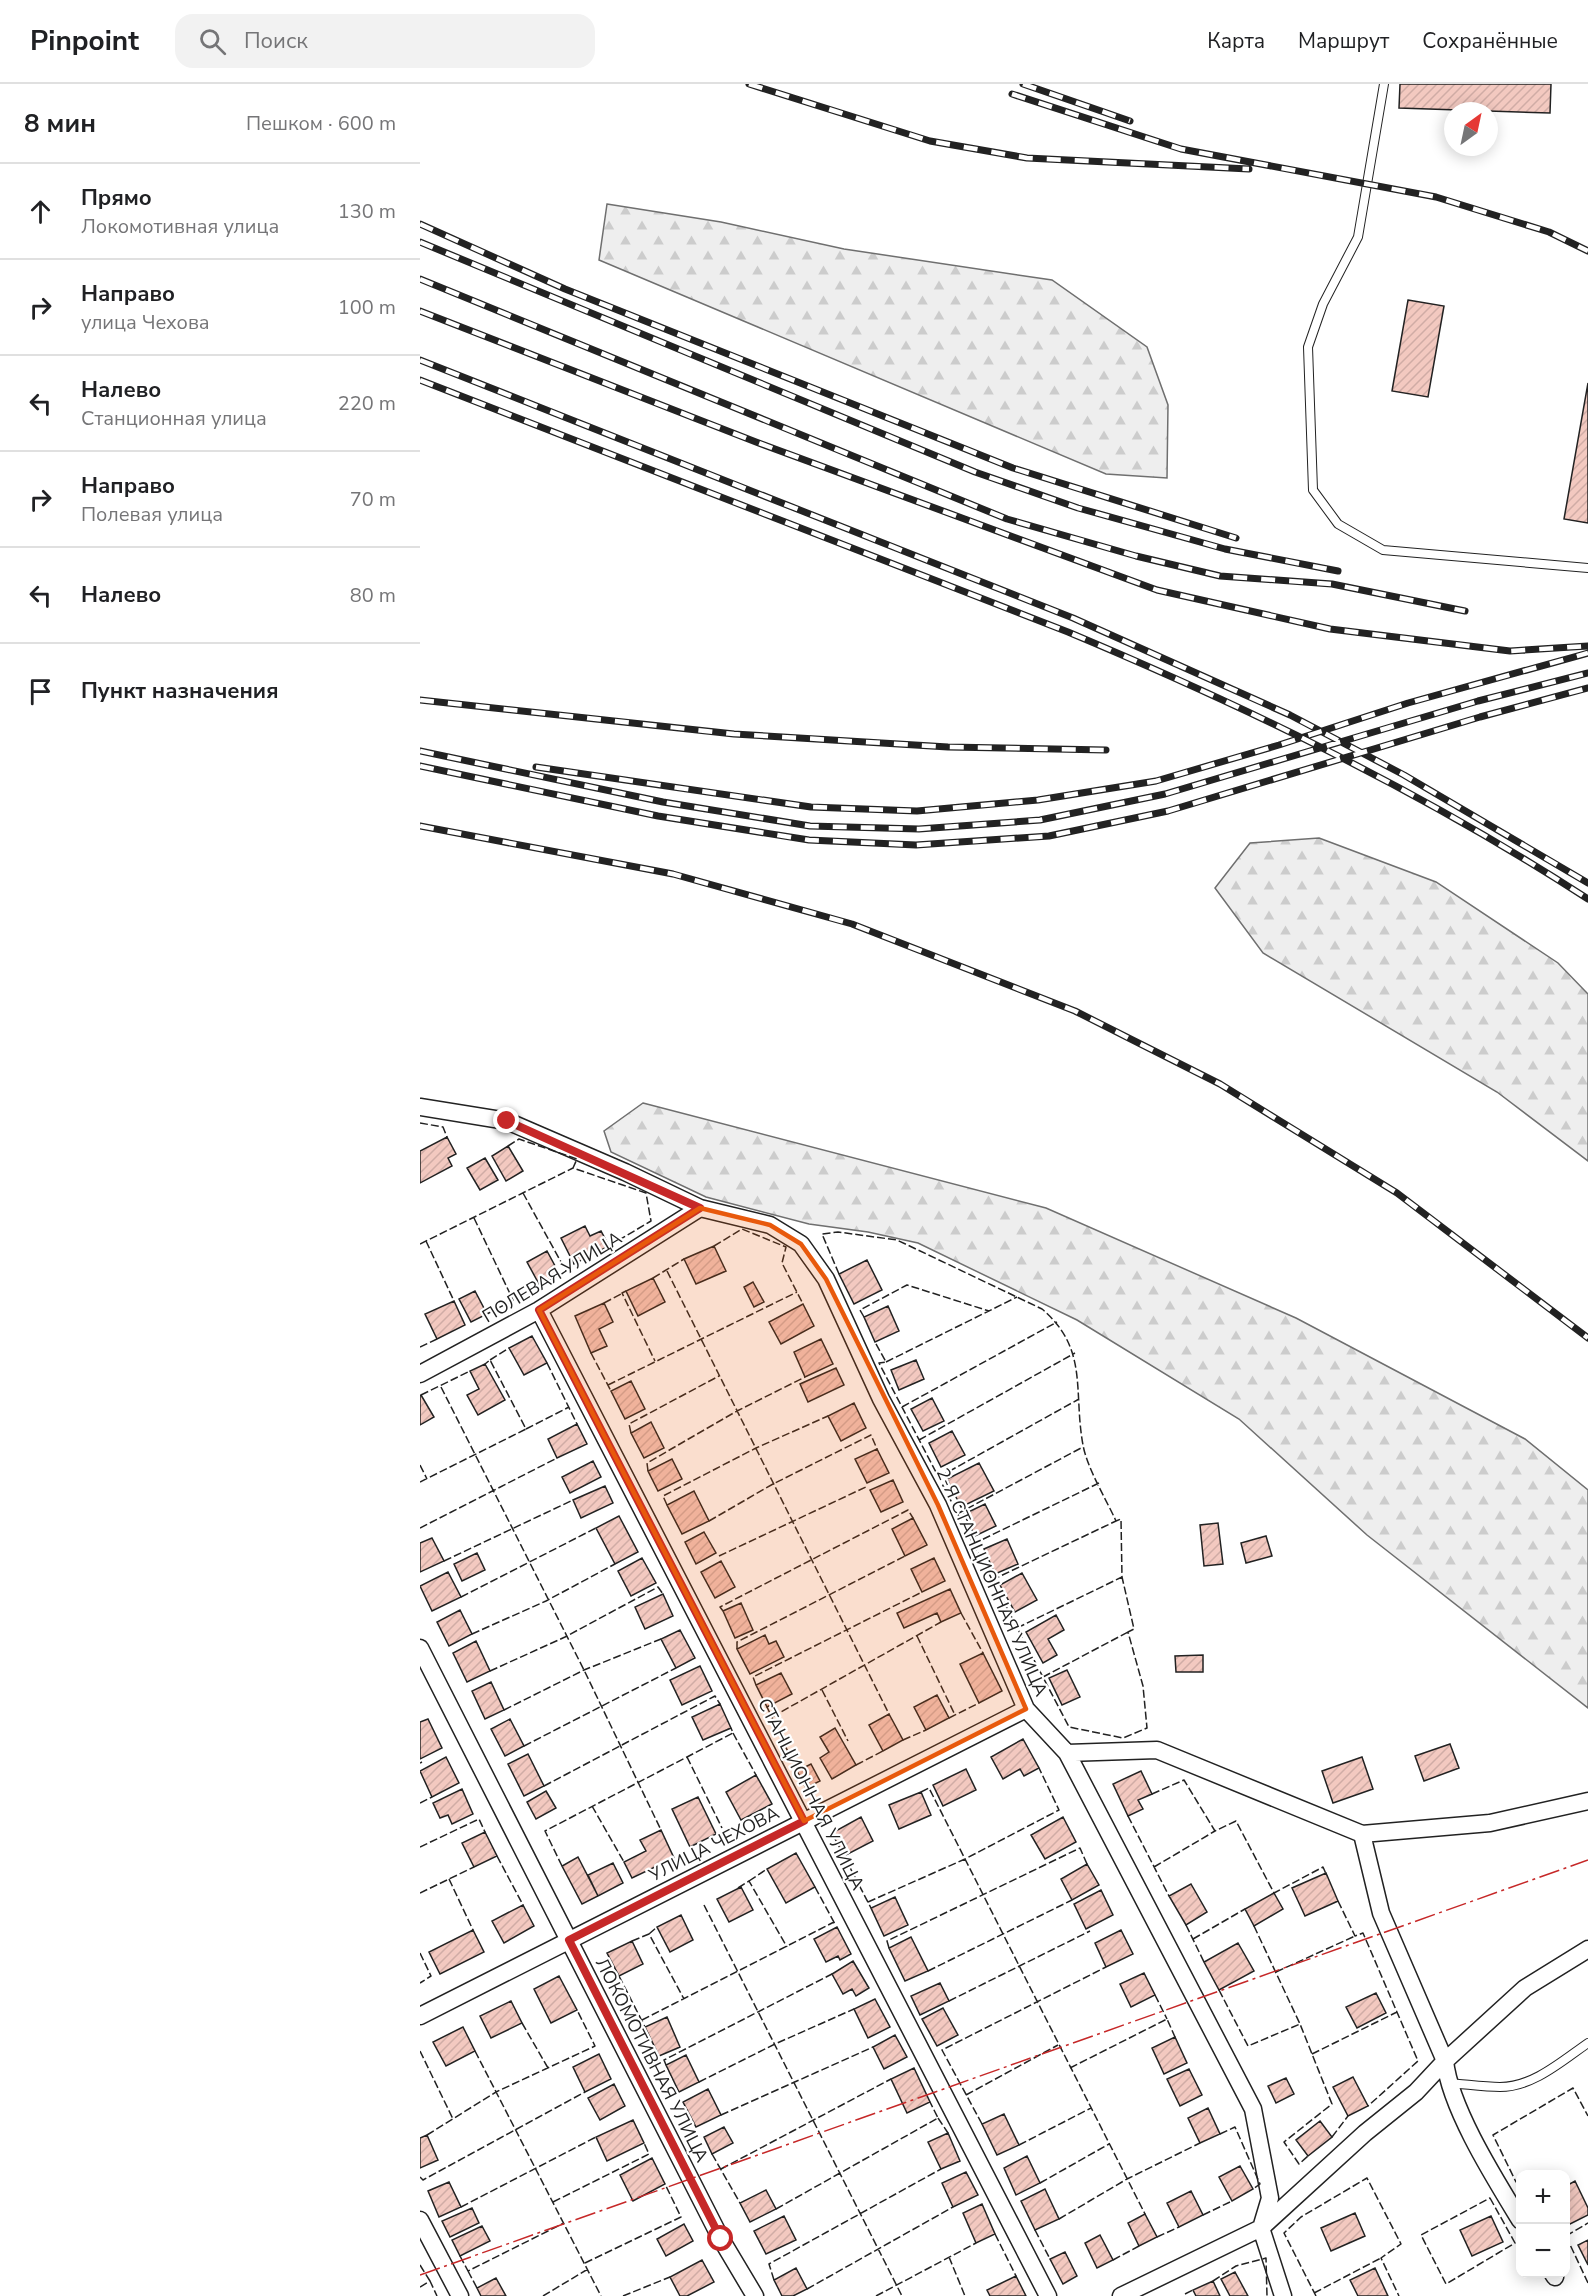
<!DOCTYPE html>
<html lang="ru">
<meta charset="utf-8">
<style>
:root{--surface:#fff;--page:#f2f2f2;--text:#202124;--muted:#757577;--line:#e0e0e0}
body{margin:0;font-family:"Nunito Sans",sans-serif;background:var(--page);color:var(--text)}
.controls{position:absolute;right:18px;bottom:18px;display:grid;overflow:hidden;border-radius:12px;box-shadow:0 3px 15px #0003}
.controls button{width:54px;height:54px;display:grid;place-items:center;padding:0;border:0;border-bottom:2px solid var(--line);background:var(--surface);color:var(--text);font:30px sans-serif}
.compass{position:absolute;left:1024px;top:18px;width:54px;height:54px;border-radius:50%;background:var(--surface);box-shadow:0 3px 15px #0003;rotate:33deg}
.stop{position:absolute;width:18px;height:18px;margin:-14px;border:4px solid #c62828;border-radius:50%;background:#fff}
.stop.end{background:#c62828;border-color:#fff;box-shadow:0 2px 6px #0008}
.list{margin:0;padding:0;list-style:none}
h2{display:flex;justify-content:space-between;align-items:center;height:78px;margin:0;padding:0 24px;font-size:26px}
h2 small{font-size:20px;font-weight:400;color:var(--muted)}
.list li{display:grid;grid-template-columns:39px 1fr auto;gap:18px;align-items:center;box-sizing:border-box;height:96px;padding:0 24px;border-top:2px solid var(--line)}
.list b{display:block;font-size:22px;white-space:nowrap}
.list p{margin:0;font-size:20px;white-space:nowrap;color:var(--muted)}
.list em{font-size:20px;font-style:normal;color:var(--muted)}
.icon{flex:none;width:33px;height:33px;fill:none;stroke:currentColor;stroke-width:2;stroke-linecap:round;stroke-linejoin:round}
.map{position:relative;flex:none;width:1168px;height:2212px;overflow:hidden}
header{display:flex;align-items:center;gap:36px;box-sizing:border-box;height:84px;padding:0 30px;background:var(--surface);border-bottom:2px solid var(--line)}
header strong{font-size:28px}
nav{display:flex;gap:33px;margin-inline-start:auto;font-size:21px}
.search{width:420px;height:54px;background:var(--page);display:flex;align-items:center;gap:15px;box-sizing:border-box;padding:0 21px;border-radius:18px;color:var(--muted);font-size:22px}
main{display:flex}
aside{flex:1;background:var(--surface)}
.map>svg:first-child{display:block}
</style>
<header>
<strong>Pinpoint</strong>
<div class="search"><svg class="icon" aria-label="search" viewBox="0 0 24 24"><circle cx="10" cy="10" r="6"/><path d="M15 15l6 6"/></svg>Поиск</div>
<nav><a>Карта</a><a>Маршрут</a><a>Сохранённые</a></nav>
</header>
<main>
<aside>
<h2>8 мин<small>Пешком · 600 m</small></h2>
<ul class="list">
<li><svg class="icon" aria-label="ahead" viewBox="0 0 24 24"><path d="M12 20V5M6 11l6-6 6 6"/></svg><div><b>Прямо</b><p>Локомотивная улица</p></div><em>130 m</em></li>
<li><svg class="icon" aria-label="right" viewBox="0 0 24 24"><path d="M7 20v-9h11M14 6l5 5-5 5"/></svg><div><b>Направо</b><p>улица Чехова</p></div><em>100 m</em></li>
<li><svg class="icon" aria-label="left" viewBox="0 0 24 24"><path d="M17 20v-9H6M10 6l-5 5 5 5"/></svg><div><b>Налево</b><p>Станционная улица</p></div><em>220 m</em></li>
<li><svg class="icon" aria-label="right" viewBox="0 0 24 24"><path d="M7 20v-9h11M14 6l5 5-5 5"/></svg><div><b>Направо</b><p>Полевая улица</p></div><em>70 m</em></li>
<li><svg class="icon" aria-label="left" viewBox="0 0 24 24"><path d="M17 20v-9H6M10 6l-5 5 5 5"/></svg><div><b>Налево</b></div><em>80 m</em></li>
<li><svg class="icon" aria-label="arrive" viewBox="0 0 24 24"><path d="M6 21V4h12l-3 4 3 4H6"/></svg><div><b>Пункт назначения</b></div></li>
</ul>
</aside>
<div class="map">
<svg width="1168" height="2212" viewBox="0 0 1168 2212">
<defs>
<pattern id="forest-firs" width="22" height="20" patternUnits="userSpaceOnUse" patternTransform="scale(1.5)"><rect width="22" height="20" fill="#eee"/><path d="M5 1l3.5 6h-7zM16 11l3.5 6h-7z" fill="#ccc"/></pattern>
<pattern id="building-hatch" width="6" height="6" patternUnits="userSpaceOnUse" patternTransform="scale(1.5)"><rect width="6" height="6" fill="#f3c9c0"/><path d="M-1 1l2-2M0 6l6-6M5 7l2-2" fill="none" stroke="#d0aca5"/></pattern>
</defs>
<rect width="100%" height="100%" fill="#fff"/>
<path fill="url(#forest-firs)" stroke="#6f6f6f" stroke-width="1.5" d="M187,120L301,138L424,165L632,196L727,263L748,321L747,394L686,390L179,176Z
M899,754L1016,798L1138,879L1168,910V1077L1077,1008L843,869L795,804L830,759Z
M223,1019L626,1124L876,1234L1105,1355L1168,1406V1624L947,1451L819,1335L657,1236L498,1159L448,1148L389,1140L286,1113L191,1068L184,1047Z"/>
<path fill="url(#building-hatch)" stroke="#222" stroke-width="1.5" d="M980,0H1131L1130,29L979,24Z
M988,216L1024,222L1008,313L972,307Z
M1168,299V439L1144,435Z
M27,1053L36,1070L28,1074L32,1082L0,1099V1067Z
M88,1062L103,1087L86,1097L72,1072Z
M65,1074L78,1096L60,1106L47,1084Z
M165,1142L170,1152L181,1147L189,1162L154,1180L141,1154Z
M294,1162L306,1187L276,1200L264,1175Z
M127,1167L140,1191L120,1202L107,1178Z
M447,1176L462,1206L434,1220L419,1190Z
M233,1194L245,1218L218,1232L206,1207Z
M333,1198L344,1218L334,1223L324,1203Z
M55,1207L67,1230L51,1238L39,1215Z
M34,1217L45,1241L17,1255L5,1230Z
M184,1219L193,1238L179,1245L187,1262L171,1269L155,1232Z
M383,1220L394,1242L361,1260L349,1238Z
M468,1222L479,1247L455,1258L444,1233Z
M112,1252L127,1279L104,1291L89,1264Z
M401,1255L413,1280L385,1293L374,1268Z
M496,1276L504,1295L479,1306L471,1286Z
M65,1280L85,1316L58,1331L47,1311L59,1305L50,1287Z
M416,1284L424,1301L388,1318L380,1300Z
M211,1297L225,1325L205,1335L191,1307Z
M1,1311L14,1333L0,1341V1312Z
M512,1314L524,1337L503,1347L491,1325Z
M434,1319L446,1344L421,1357L408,1332Z
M231,1338L244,1364L224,1374L211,1349Z
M157,1340L167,1360L137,1374L128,1355Z
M532,1347L545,1371L521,1383L509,1359Z
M457,1365L469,1389L447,1399L435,1375Z
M252,1375L262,1395L238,1407L228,1387Z
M173,1377L181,1393L150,1409L142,1393Z
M559,1379L574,1407L541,1423L527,1395Z
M473,1396L483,1418L461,1428L450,1406Z
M185,1402L193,1419L161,1434L153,1416Z
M274,1407L289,1437L262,1450L247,1421Z
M565,1420L576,1442L555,1452L544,1430Z
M199,1432L218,1468L195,1480L176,1444Z
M493,1434L507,1461L485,1472L472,1445Z
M798,1439L803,1480L784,1482L780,1441Z
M284,1448L296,1469L276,1480L265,1458Z
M846,1452L852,1472L826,1479L821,1459Z
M12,1454L24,1477L0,1488V1459Z
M587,1455L598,1480L575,1490L564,1465Z
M57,1469L65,1486L42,1497L34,1480Z
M222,1474L236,1499L211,1512L198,1487Z
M514,1474L525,1497L502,1508L491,1485Z
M301,1477L315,1503L295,1514L281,1488Z
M28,1488L41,1513L12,1527L0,1502Z
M602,1489L617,1516L595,1528L580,1501Z
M530,1505L541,1529L521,1538L517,1529L484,1544L477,1529Z
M243,1510L253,1532L225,1545L215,1523Z
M321,1519L333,1546L315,1554L303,1527Z
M40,1526L52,1550L29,1562L17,1538Z
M636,1531L644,1546L628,1555L637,1571L623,1579L606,1548Z
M260,1546L275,1574L256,1584L241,1555Z
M345,1551L349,1560L356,1557L364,1573L330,1590L317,1565Z
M56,1557L70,1587L47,1598L33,1569Z
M563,1569L582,1607L559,1619L540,1580Z
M783,1571V1588H756L755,1572Z
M280,1582L292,1607L262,1621L250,1596Z
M647,1586L660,1613L642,1621L629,1594Z
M361,1589L372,1610L347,1623L336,1601Z
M71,1598L84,1626L65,1635L52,1607Z
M517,1611L529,1634L506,1646L494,1623Z
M300,1620L311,1644L283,1656L272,1633Z
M469,1630L483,1656L463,1667L449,1641Z
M8,1635L22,1664L0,1675V1638Z
M90,1635L104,1662L85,1672L71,1645Z
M415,1644L436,1681L412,1695L400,1674L409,1668L400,1653Z
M603,1655L619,1684L604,1692L600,1685L583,1695L571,1673Z
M1030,1660L1039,1684L1004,1697L995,1672Z
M108,1670L124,1702L104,1712L88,1680Z
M26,1673L39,1699L12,1713L0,1687Z
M942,1673L953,1705L913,1719L902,1687Z
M391,1680L400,1697L386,1704L377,1687Z
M546,1685L556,1706L523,1722L513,1701Z
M721,1687L732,1710L718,1716L723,1725L708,1732L693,1700Z
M336,1691L352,1720L321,1736L306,1708Z
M42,1705L53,1730L32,1740L28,1731L20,1734L13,1719Z
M126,1707L136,1724L116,1735L107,1718Z
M501,1708L511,1731L479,1745L469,1721Z
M278,1713L296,1750L270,1763L252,1725Z
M441,1733L453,1757L424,1772L412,1749Z
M643,1733L656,1758L625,1775L611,1751Z
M241,1746L254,1774L212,1794L204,1778L226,1767L220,1756Z
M65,1748L77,1772L54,1783L42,1759Z
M376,1769L395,1803L366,1819L347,1785Z
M158,1773L178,1812L162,1820L142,1782Z
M193,1779L203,1799L178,1812L168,1791Z
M667,1780L679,1801L652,1816L641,1795Z
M906,1789L918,1817L885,1832L872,1804Z
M771,1800L787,1828L766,1841L749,1812Z
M321,1803L333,1826L309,1838L297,1815Z
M681,1806L693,1831L666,1845L654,1820Z
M854,1809L863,1825L834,1842L825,1825Z
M475,1813L488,1841L464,1852L451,1824Z
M103,1821L114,1842L84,1859L72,1837Z
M261,1831L273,1856L250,1868L237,1843Z
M417,1843L431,1870L420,1876L418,1872L406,1878L394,1855Z
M53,1846L64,1868L20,1890L9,1868Z
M701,1846L713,1870L686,1883L675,1859Z
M491,1853L508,1887L485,1897L469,1864Z
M212,1857L223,1880L199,1892L187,1869Z
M818,1859L834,1887L799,1906L784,1878Z
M433,1877L449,1904L436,1912L432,1905L423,1910L412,1890Z
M724,1889L735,1911L711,1923L700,1900Z
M139,1892L157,1926L131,1939L114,1905Z
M520,1899L529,1917L500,1931L491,1912Z
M956,1909L966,1929L937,1944L926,1923Z
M455,1915L470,1943L448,1954L434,1925Z
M91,1917L102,1939L71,1954L60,1932Z
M523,1924L538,1951L517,1962L502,1935Z
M247,1933L260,1963L239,1972L225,1943Z
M43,1943L55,1967L26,1982L13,1958Z
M475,1951L487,1973L464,1985L453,1963Z
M755,1953L767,1979L744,1990L732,1964Z
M179,1970L191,1995L165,2008L153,1983Z
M266,1971L279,1998L259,2008L246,1981Z
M494,1984L510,2018L487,2029L471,1995Z
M769,1985L782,2011L760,2022L747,1995Z
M933,1993L948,2022L928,2032L913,2003Z
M866,1994L874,2010L856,2019L848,2002Z
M194,2000L205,2022L180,2036L168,2014Z
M288,2005L301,2031L276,2043L263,2018Z
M788,2024L800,2050L780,2059L768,2034Z
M584,2030L599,2061L577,2071L562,2040Z
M213,2036L224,2059L187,2077L176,2053Z
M900,2037L912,2053L888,2072L876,2056Z
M304,2043L313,2059L292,2070L284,2053Z
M528,2049L540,2077L521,2085L508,2058Z
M7,2051L18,2076L0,2084V2054Z
M607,2072L620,2099L596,2111L584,2084Z
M232,2074L245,2100L213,2117L200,2091Z
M820,2082L833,2105L812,2117L799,2093Z
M546,2088L558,2111L533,2123L522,2099Z
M1155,2097L1168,2124V2131L1146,2142V2102Z
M29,2098L41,2123L19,2133L8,2107Z
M625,2105L639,2135L615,2146L601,2117Z
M346,2106L356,2125L330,2138L320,2119Z
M771,2107L783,2131L759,2143L747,2119Z
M562,2120L575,2150L556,2159L543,2129Z
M52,2124L59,2139L30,2153L22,2137Z
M935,2129L945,2152L911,2167L901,2144Z
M725,2130L737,2153L719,2162L708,2139Z
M364,2132L376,2156L346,2170L334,2147Z
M1071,2132L1083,2158L1052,2172L1040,2146Z
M264,2140L273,2157L246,2172L237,2155Z
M62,2142L70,2157L40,2172L32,2156Z
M680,2151L693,2176L677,2184L665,2159Z
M1168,2156V2181L1158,2161Z
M645,2168L657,2192L643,2200L630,2175Z
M282,2176L294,2198L267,2212H260L250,2193Z
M376,2184L387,2205L373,2212H362L354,2196Z
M955,2184L968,2212H938L930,2196Z
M815,2188L828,2212H810L801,2195Z
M596,2192L606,2212H570L567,2206Z
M76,2194L86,2212H61L57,2204Z
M793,2197L800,2212H776L773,2206Z"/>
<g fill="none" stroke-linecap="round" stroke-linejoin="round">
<g stroke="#222" stroke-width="10">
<path id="lane" d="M964,0L938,153L903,220L888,263L893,406L918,440L963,466L1168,484
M1028,1999C1045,2000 1063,2003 1080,2003C1113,2003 1142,1977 1168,1959"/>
</g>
<g stroke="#222" stroke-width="19">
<path id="street" d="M0,1023L87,1037L205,1088L280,1124L350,1141L381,1160L406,1195L461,1315L518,1421L606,1625L647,1669L833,2025L850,2114L841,2144L863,2212
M119,1226L628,2212
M0,1290L119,1226L280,1124
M0,1564L301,2155L335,2212
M647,1669L737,1666L942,1750L1070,1739L1168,1717
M942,1750L961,1829L1025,1977C1030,2024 1075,2095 1100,2136
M0,1932L606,1625
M0,2136L40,2212
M1133,2190L1135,2193
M701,2212L841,2144L945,2049L996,2008L1025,1977L1105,1904L1168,1865"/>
</g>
<use href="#lane" stroke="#fff" stroke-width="8"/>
<use href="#street" stroke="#fff" stroke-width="16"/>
<g stroke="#222" stroke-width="7">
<path id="rail" d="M329,0L510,57L607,74L829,85
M603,0L710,37
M592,10L761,65L1016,113L1129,148L1168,167
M0,140L145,205L593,384L816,454
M0,158L555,388L658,424L805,465L918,487
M0,195L587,435L716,472L800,492L912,500L1045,527
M0,227L336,358L737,506L910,545L1090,567L1168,562
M0,276L653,534L870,631L984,691L1168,799
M0,296L648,548C829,624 1003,708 1168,815
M0,616L314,650L528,663L686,666
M0,667L243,718L390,742L499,745L620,736L745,710L1058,617L1168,589
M0,682L238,732L389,756L496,761L629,752L748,727L1060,633L1168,604
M116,683L391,723L497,727L618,716L736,697L859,661L988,619L1168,569
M0,742L253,790L432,840L655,927L800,1000L977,1109L1168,1254"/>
</g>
<use href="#rail" stroke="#fff" stroke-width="4.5" stroke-dasharray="14" stroke-linecap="butt"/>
<path stroke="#222" stroke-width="1.5" stroke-dasharray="8 3" stroke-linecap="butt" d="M0,1039L23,1043L27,1053
M88,1062L99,1055L157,1075L153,1084L226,1109L231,1137L189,1162
M103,1109L146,1187L140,1191
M54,1134L93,1216
M6,1157L34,1217
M0,1160L153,1084
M294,1162L322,1145L366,1163L362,1179L383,1220
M247,1187L469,1630
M419,1190L402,1150L418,1148L477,1156L622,1225C669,1265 653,1307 663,1361C667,1384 686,1415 696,1437L701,1435L702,1493L714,1545L708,1548L723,1602L727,1644L703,1654L649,1643L459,1279L466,1278L455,1258
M233,1194L264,1175
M206,1207L202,1209L235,1277
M184,1219L203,1209
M67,1230L120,1202
M444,1233L440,1226L487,1201L569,1227
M0,1263L17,1255
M171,1269L191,1307
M70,1276L89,1264
M466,1278L597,1213
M127,1279L157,1340
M188,1301L377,1208
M21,1303L164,1586L241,1746
M1,1311L50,1287
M482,1323L637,1238
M106,1345L149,1323
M211,1349L209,1340L299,1292
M499,1356L655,1269
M0,1381L7,1395
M228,1387L227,1379L317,1327L385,1293
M519,1393L659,1315
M0,1398L106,1345L70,1276L65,1280
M247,1421L243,1412L336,1364L408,1332
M537,1430L663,1363
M289,1437L353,1400L451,1351L457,1365
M0,1444L137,1374
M553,1460L679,1399
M299,1472L448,1402
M24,1477L153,1416
M572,1496L696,1437
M41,1513L176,1444
M303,1527L300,1523L488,1426L493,1434
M541,1529L563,1569
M597,1544L702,1493
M52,1550L126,1517L195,1480
M497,1552L535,1631
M317,1565V1558L485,1472
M70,1587L145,1553L238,1503L243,1510
M623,1593L708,1548
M336,1601L333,1593L502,1508
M402,1606L428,1657
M347,1623L377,1687
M84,1626L164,1586L241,1555
M352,1633L521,1538
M529,1634L559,1619
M313,1649L336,1691
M483,1656L506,1646
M104,1662L256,1584
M267,1673L302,1744
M0,1679L2,1678
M436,1681L463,1667
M124,1702L295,1612L300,1620
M501,1708L509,1704L725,2130
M732,1710L764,1696L795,1747L816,1737L854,1809L903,1783L907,1792
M0,1719L12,1713
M172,1722L204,1778
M708,1732L749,1812
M0,1763L59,1735L65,1748
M77,1772L103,1821
M424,1772L451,1824
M142,1782L125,1747L313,1649L311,1644
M734,1783L795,1747
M29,1795L53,1846
M329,1797L347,1785
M395,1803L415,1840
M318,1804L329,1797L367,1863
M0,1809L54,1783
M918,1817L935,1852L943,1849L998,1977L948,2022
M448,1818L545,1775L639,1726L619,1684
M284,1821L482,2212
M766,1841L784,1878
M834,1842L880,1940
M229,1850L237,1843
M773,1855L825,1825
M212,1857L229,1850L264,1915
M469,1864L467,1857L660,1764L667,1780
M0,1869L11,1892L0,1899
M508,1887L652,1816
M856,1888L935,1852
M199,1892L225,1943
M799,1906L828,1962L880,1940L912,2020L864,2058L879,2080L888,2072
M735,1911L747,1935
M529,1917L670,1847
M222,1936L414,1838
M102,1939L128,1984
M0,1967L33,2035
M55,1967L181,2212
M892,1970L977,1928
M246,1981L244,1976L412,1890
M650,1984L747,1935L755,1953
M279,1998L355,1960L434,1925
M546,2011L638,1961
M301,2031L453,1963
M518,2034L528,2049
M562,2040L522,1966L686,1883
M800,2050L815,2043L840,2100L833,2105
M7,2051L76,2008L175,1962L157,1926
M912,2053L928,2032
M599,2061L671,2024
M292,2070L320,2119
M301,2085L471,1995
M1110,2090L1115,2088L1116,2090
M0,2093L3,2096L165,2008
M1100,2096L1096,2098L1073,2051L1153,2004L1168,2032
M620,2099L689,2060
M1070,2114L1095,2159L1026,2200L1001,2151Z
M133,2118L229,2070L224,2059
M41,2123L176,2053
M356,2125L518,2034L510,2018
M783,2131L812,2117
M639,2135L707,2095L780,2059
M615,2146L630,2175
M575,2150L596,2192
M1146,2152L1168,2199
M1146,2152L1168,2139
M737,2153L759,2143
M40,2172L48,2187L144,2139
M529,2173L545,2212
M693,2176L719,2162
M165,2179L261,2133L245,2100
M0,2181L10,2197
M48,2187L57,2204
M354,2196L349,2180L521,2085
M793,2197L816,2182L846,2174L847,2212
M0,2203L10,2197L17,2212
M387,2205L533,2123
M894,2209L961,2174
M765,2210L773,2206
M123,2212L168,2185
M203,2212L250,2193
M456,2212L556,2159
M896,2212L864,2149L881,2133L947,2094L981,2160L961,2174L979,2212"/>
<path stroke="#c62828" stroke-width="1.5" stroke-dasharray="21 4.5 3 4.5" stroke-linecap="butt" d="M0,2191L1168,1776"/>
</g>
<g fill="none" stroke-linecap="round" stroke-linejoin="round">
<path stroke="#c62828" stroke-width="8" d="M87,1037L280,1124L119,1226L384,1737L149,1856L301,2155"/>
</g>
<path fill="#e8590c" fill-opacity="0.2" stroke="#e8590c" stroke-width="4.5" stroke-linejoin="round" d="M280,1124L350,1141L381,1160L406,1195L518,1421L606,1625L384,1737L119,1226Z"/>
<g text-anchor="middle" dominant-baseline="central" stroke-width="4.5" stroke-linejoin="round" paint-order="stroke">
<g font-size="18" fill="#222" stroke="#fff">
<text transform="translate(132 1193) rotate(-31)">ПОЛЕВАЯ УЛИЦА</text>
<text transform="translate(572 1498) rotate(66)">2-Я СТАНЦИОННАЯ УЛИЦА</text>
<text transform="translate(391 1710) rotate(63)">СТАНЦИОННАЯ УЛИЦА</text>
<text transform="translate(294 1760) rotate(-27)">УЛИЦА ЧЕХОВА</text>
<text transform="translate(232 1976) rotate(63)">ЛОКОМОТИВНАЯ УЛИЦА</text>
</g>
</g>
</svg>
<div class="controls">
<button>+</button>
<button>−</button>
</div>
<svg class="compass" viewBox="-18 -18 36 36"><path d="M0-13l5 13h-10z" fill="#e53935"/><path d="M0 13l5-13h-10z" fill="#757577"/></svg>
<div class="stop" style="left:301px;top:2155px"></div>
<div class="stop end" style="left:87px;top:1037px"></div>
</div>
</main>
